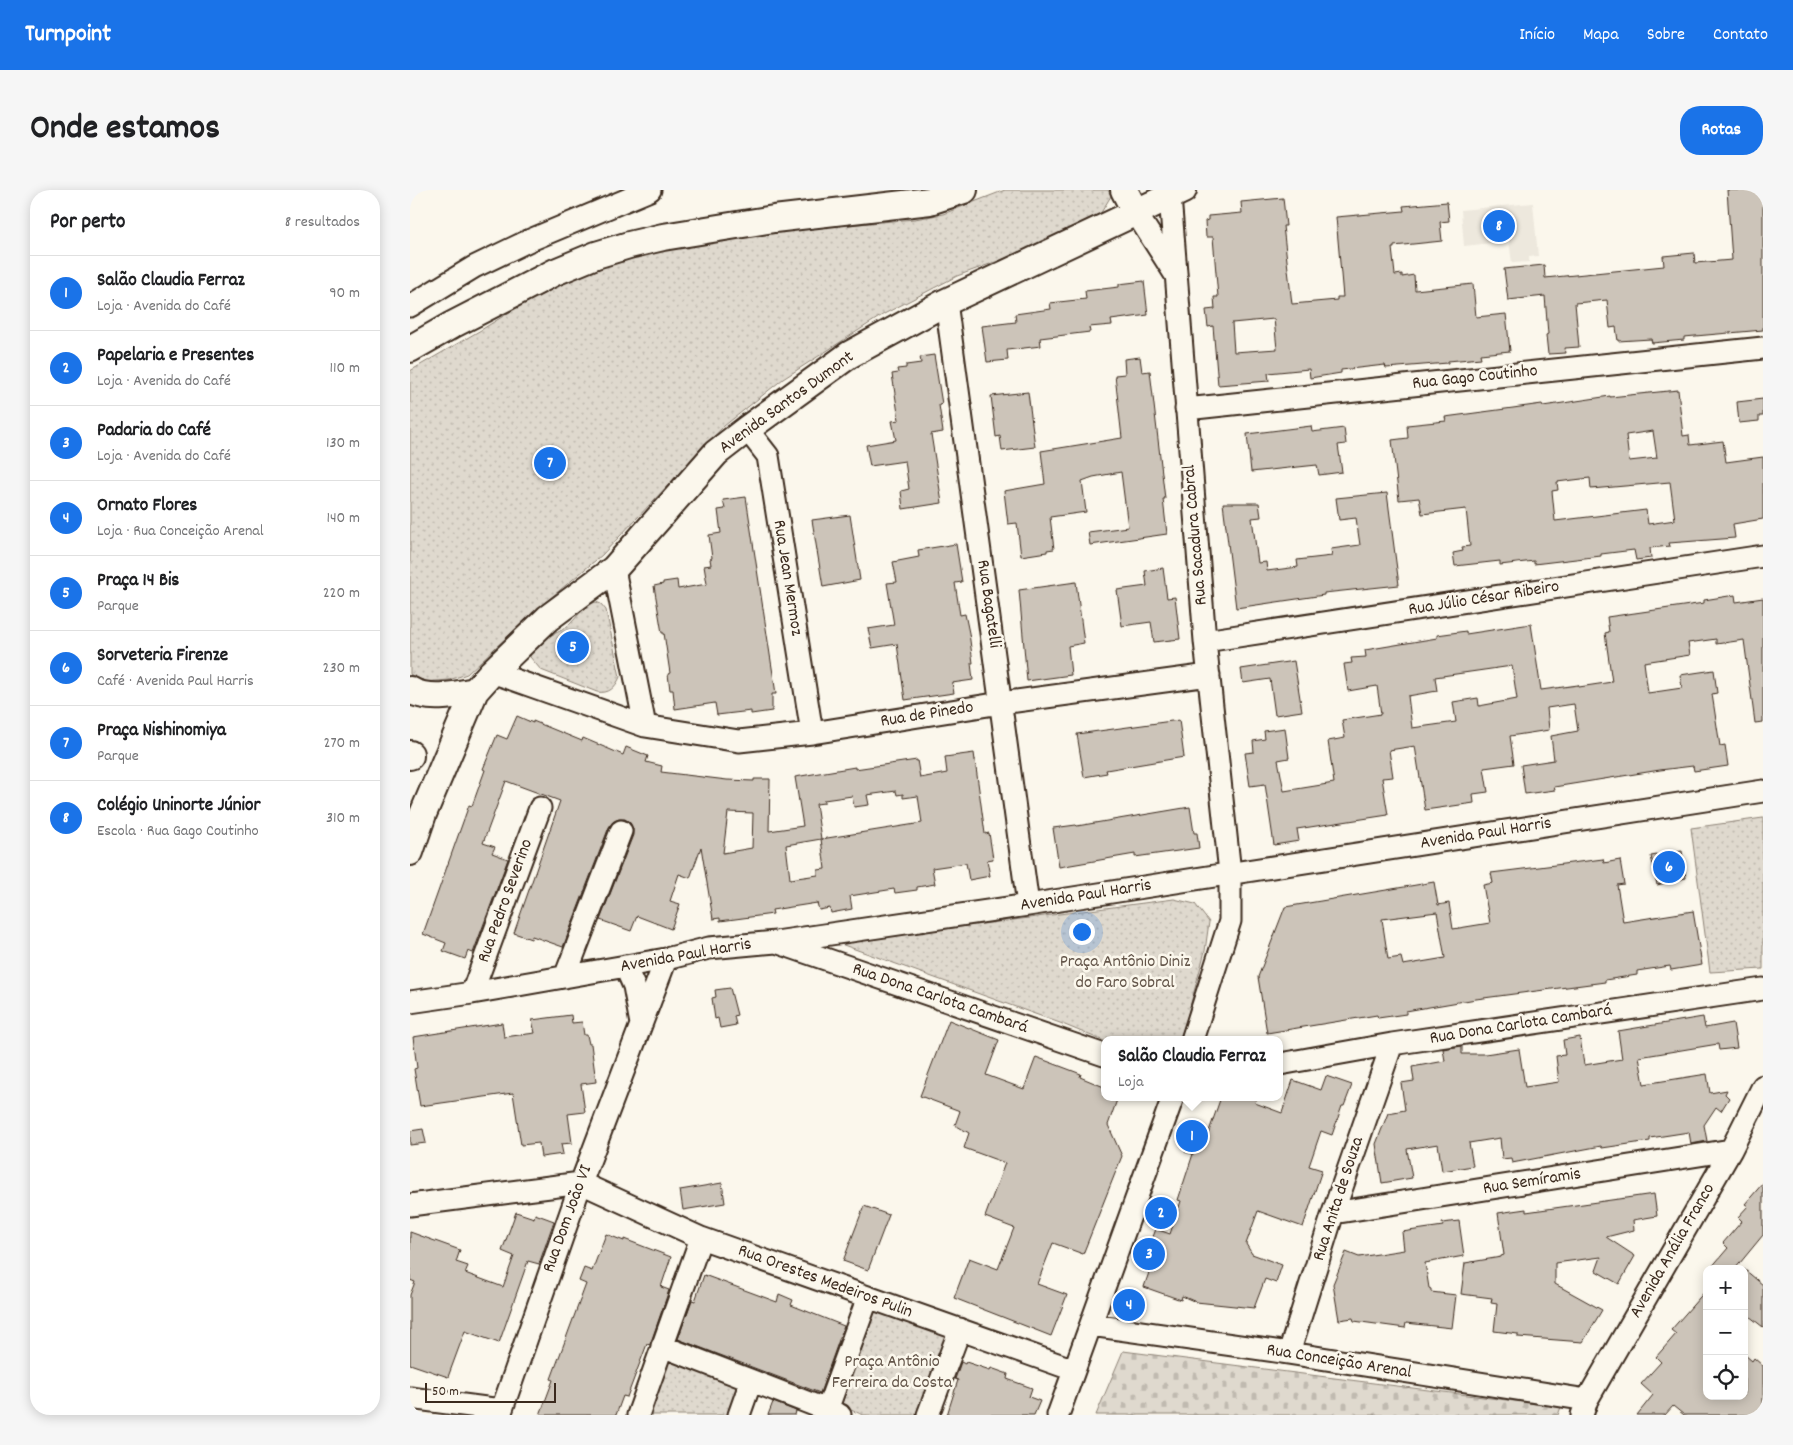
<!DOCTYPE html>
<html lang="pt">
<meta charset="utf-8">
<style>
:root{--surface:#fff;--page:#f6f6f6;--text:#202124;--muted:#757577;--line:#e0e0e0;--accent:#1a73e8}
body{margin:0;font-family:Dekko,sans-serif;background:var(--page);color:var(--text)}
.controls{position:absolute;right:15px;bottom:15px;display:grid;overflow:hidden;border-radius:10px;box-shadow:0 2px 12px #0003}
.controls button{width:45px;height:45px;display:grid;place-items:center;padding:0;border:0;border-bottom:1px solid var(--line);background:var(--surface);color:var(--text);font:25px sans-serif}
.scale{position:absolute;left:15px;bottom:12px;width:131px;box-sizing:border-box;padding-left:5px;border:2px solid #3b2a1e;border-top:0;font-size:14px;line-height:18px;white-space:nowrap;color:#3b2a1e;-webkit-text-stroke:4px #fbf7ec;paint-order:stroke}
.you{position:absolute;left:671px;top:741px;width:18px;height:18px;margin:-12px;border:4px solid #fff;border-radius:50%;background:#1a73e8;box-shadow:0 0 0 8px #1a73e833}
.badge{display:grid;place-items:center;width:32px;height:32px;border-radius:50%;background:var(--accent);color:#fff;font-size:16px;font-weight:700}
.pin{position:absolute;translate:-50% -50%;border:2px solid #fff;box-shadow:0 1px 5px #0006}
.popup{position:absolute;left:691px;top:846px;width:182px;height:65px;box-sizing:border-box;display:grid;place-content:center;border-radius:10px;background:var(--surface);filter:drop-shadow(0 1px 4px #0005);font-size:16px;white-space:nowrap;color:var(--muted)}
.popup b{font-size:19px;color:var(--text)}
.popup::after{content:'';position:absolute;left:50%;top:100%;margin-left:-10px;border:10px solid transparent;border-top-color:var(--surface)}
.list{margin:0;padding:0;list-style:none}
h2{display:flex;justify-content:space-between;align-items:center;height:65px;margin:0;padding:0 20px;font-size:21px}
h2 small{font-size:16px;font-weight:400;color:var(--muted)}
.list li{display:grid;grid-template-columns:32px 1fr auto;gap:15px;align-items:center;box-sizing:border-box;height:75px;padding:0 20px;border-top:1px solid var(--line)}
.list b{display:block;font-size:19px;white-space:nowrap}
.list p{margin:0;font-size:16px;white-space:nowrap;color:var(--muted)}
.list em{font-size:16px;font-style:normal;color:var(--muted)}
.icon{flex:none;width:28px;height:28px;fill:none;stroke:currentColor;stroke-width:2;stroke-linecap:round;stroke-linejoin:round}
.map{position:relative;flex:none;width:1353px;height:1225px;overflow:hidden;border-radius:20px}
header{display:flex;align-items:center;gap:30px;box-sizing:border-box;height:70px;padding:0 25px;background:var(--accent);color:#fff}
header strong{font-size:24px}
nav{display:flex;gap:28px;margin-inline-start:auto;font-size:18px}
.intro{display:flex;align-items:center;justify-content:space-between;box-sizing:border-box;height:120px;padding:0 30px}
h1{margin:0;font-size:35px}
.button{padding:12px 22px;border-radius:20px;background:var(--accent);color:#fff;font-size:18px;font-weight:700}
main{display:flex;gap:30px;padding:0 30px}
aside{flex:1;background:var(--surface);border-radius:20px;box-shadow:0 2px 12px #0003}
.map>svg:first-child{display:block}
</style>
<header>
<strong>Turnpoint</strong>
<nav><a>Início</a><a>Mapa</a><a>Sobre</a><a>Contato</a></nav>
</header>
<div class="intro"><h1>Onde estamos</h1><a class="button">Rotas</a></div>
<main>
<aside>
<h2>Por perto<small>8 resultados</small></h2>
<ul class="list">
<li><span class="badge">1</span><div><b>Salão Claudia Ferraz</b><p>Loja · Avenida do Café</p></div><em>90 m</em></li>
<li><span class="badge">2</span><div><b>Papelaria e Presentes</b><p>Loja · Avenida do Café</p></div><em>110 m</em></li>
<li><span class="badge">3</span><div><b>Padaria do Café</b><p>Loja · Avenida do Café</p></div><em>130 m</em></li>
<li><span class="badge">4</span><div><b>Ornato Flores</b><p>Loja · Rua Conceição Arenal</p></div><em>140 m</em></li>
<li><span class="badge">5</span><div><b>Praça 14 Bis</b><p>Parque</p></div><em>220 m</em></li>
<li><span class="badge">6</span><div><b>Sorveteria Firenze</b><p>Café · Avenida Paul Harris</p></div><em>230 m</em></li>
<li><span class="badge">7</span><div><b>Praça Nishinomiya</b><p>Parque</p></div><em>270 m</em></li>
<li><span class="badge">8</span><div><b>Colégio Uninorte Júnior</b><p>Escola · Rua Gago Coutinho</p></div><em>310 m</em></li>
</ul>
</aside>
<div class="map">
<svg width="1353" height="1225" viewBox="0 0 1353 1225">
<defs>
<pattern id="cemetery-stones" width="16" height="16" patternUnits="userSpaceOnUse" patternTransform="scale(1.25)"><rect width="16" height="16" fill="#dfd9ce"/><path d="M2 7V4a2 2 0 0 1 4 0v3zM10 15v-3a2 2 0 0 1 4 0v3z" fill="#c0bab0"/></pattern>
<pattern id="park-dots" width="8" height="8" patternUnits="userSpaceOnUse" patternTransform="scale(1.25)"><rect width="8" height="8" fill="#dfd9ce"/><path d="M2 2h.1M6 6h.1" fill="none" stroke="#c0bab0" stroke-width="1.8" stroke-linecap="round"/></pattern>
</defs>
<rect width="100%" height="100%" fill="#fbf7ec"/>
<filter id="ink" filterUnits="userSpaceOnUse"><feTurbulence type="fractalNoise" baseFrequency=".02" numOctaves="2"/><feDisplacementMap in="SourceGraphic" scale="10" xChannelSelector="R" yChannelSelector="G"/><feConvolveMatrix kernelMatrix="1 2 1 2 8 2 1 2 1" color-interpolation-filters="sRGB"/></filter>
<g filter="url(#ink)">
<path fill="#ede8dd" d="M1123,13L1128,66L1119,67V72L1102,73L1099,51L1054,56L1051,20Z"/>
<path fill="url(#cemetery-stones)" stroke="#8d8276" d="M713,1161L1151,1217L1148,1225H686Z"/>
<path fill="url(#park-dots)" stroke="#8d8276" d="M595,0H698L701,6L689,26L632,55L547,86L474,124L373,189L314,236L192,365L126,420L57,484L39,490L12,492L0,484V181L71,140L143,95L203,68L314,46L505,29L533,24Z
M186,412L191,414L196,420L210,487C205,498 199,504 187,502L131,480L120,467C123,448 142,447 155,438C167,430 172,415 186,412Z
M1353,628V779L1300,782L1281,638Z
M764,709L785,714L799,732L795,761L771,850L694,851L650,833L428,753Z
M464,1117L540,1144L509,1225H454L427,1215Z
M258,1168L331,1195L320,1225H236Z"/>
<path fill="#ccc4b9" stroke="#3b2a1e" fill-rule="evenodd" d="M1317,0H1353V140L1274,147V150L1242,153L1241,149L1208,151L1206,137L1200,138L1197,110L1165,113L1169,157L1155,158L1156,163L1138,164L1136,145L1138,144L1135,106L1098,110L1094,79L1134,75L1135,88L1254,76L1253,66L1284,63L1285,73L1322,70Z
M873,8L876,36H873L882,114L927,110V107H933L926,27L994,21L993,16L1037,12L1039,31L1030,32L1032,51L984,56V58H982L985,85L992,84V87L1004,85L1005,100L1063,94L1066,127L1096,124L1100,161L1070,164L1071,168L1038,171V173L976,178L975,175L931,180V183L900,188L899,179L858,183L859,191L808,195L803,136L798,137L796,120L805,119L804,107H808L803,47H796L795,31L798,30V26L832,23L831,12ZM864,129L867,159L824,162L822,133Z
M734,91L738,125L701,130L702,135L679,137L680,142L630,148L631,156L597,160L598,170L577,172L572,136L606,132L605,124L641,119L640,113L676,109L675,101L709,97V94Z
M524,165L532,214L529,215L533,242L521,244L532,313L493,319L491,301L499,299L495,271L460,276L456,255L486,250L482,231L489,230L482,184L488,183L487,179L496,178V175L511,173L510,167Z
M730,167L732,182L740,181L755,309H753L757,344L680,355L678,342L718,337L711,282L683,287L672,291L676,322L640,327L644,359L637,360V362L611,366L607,333L598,334L594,301L635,294L631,261L712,248L705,185L715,184L714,169Z
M1268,200L1273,246L1279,245L1280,255L1313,251L1316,272L1353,267V329L1323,334L1325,348L1259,353L1260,356L1240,358L1241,368L1226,370L1224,360L1191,364V366L1124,374V371L1090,375V371L1045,376L1043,363L1053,361L1052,357L1060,356L1056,319L1012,324L1009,308L989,310L982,250L998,248L997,235L1036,231L1035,227L1103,218L1132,214L1133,216L1200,206V207ZM1243,241L1247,268L1219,271L1216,245ZM1180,288L1181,299L1260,292L1265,330L1238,334L1236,320L1145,331L1142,301L1148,300L1147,292Z
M618,202L625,257L592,261L590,246L586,247L581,206Z
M1353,209V226H1349V231L1329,233L1327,212Z
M901,236L902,242L934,238L936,254L928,255L932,282L909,285L907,275L841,282L837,244Z
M977,303L989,395L914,403V405L826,418L813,313H849L851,327L842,328L848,373L856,372L857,381L888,377L887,370L922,366L921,359L950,355L946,328L929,330L926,308Z
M336,307L366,504H362V521L341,524V521L307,525L305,513L265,519L263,500H260L258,484L260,483L254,443H252L244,396L253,394V392L267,390L268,399L297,394L294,376L301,375L300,369L302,368L299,345L311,343L308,320L315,319L313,310Z
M440,325L450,390L413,397L402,330Z
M546,354L552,392L545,393L550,425L555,424L559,443L563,473H561L563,490L542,493L544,503L495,510L487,454L462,458L458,439L484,435L477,393L487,392L483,372L509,367L508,360Z
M753,378L757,408L765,407L770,449L744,452L741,432L712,436L707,400L737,396L735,381Z
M666,392L674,453L658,456L661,485L617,491L609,400Z
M1325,405L1326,412L1353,408V532L1345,533L1334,450L1306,454V449L1278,453L1280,465L1234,472L1238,503L1272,498L1270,485L1304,480L1307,503L1302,504L1310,556L1315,555L1318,576L1284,581L1283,576L1250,580L1144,597L1145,600L1115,604L1111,575L1144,570L1141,546L1168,541L1164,514L1137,518L1139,540L1100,546L1104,574L1074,578L1078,602L1063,604L1064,613L1015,620L1005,556L979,560L983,587L972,588L978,625L887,639L889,651L864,655L855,594L840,596L835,563L844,562L843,551L855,549L854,541L875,538L879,568L868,570L874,601L924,593L918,551L935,548L932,530L971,524L967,496L938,501L934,474L942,473L941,468L956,467L955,460L1027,448V445L1056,441V444L1121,434L1131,500L1168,495L1169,497L1202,492L1195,443L1199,442L1197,427L1294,413V410ZM1102,476L1107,509L1069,516L1068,508L1043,512L1046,532L1002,538L998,506L1027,501L1025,487Z
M884,471L892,521L865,525L860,489L833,493L831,479Z
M107,526L123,533V531L172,551L173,548L213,565L216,557L238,566L236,572L252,576L251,582L317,590L344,591V589H360L359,641L393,636L385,587L445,577V579L507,570L510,588L537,583L535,567L564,563L575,644L579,643L583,669L577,670L580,686L559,690L556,673L522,678L525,694L507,697V700L485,703L484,699L440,706L442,719L421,723L420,718L409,720L407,713L362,720L363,724L310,731V728L303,729L291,657L280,688L269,684L260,711L270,714L261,739L227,726L221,741L190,730L223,645V639L220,633L215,629H209L203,632L199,637L153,757L122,746L121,749L104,743L150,611L96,591L73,653L85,657L82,663L98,669L63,763L58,761L55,769L33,761L36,753L13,744L59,615L62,616L75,580L73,579L87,545L97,549ZM486,601L487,605L493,604V608L508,606L512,633L411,649L406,614L414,613V610L442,606L444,617L459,615L457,605ZM318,622L343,623L342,658L313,663ZM411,649L415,679L408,680V685L380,689L376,655Z
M769,530L774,567L696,580L697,583L674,587L667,544Z
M780,617L784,643H787L789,658L725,667V664L649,677L643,638L666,635L667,636Z
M1272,661L1276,688L1247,695L1241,666Z
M1193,669L1194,673L1210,670L1214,694L1207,695L1213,732L1283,721L1292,775L1261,780L1260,776L1227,781V785L1195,790V792L1066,809L996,821V824L968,828L967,825L857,843L848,787L875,717L1024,692L1028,715L1039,713L1043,739L1080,733L1073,695L1083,693L1081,683ZM1027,722L1035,768L993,775L991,767L978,769L972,729Z
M320,798L327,825L324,826L326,835L310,838L308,828L305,829L302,808L306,807L305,800Z
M161,825L162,833L172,832L174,845H177L179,854H181L186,892L171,894L175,922L158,924L162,953L151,954L153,964L131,967L129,953L111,955L103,903L10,916L4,879L7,878L3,847L92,833L94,847L125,843L122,830Z
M1293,827L1295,838L1323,833L1327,858L1309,860L1308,854L1229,867L1234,894L1297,884L1300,903L1317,900L1315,904L1319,908L1311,921L1306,917L1294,935L1297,951L1281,954L1279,942L1240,948V951L1192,958L1191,956L1102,973L1101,968L1092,969L1090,948L1059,953L1063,976L1032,981L1028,954L997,959L1002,988L972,993L966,954L978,923L995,920L991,893L1004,891L1002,877L1035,871L1033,859L1052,856V864H1075L1109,859L1115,897L1149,892L1146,866L1155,865L1153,850L1170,847L1174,875L1212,869L1208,841Z
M539,830L589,850L576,885L614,899L626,867L671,884L670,887L694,897V907H708L698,935L712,966L673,1064L643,1053L627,1094L657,1105L641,1146L544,1108L559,1068L588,1079L604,1038L575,1027L595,973L554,958L559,943L545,935L550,921L510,906Z
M916,886L942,895L934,916H932L922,945L911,941L899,976L912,980L893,1037L848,1021L836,1054L842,1064L872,1075L866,1093L855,1089L844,1118L786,1112L772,1106L771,1110L734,1097L743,1071L735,1068L746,1039L760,1044L771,1011L768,1010L783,964L775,962L783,942L797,947L811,907H847L845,913L872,923L883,890L911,900Z
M13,939L16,953L0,955V941Z
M312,993L315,1013L273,1020L270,1000Z
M1353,993V1045L1325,1079H1300L1318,1058L1313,1053L1332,1031L1328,1027L1338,1016L1335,1014Z
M1244,1004L1247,1026L1223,1030L1224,1040L1196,1047L1225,1066L1209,1094L1186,1081L1191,1067L1145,1073V1094L1192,1120L1173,1152L1108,1147V1144L1084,1141L1087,1114L1081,1113L1082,1108L1051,1104L1055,1073L1091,1067V1066L1094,1065L1088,1023L1116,1019V1022Z
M454,1016L479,1025L458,1080L433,1071Z
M106,1022L124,1028L125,1024L144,1031L129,1074L118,1071L89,1153L55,1141L38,1187L0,1174V1105L5,1092L0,1090V1042L50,1060L46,1072L58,1076L55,1083L93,1097L104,1066L92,1061Z
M1049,1031L1054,1066L1015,1073L1019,1098L1021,1099V1102L1046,1105L1042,1138L996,1133L995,1138L944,1131L943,1128L929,1130L923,1094L936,1062L949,1067L994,1060L992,1042L1033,1036L1032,1033Z
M196,1044L214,1051V1049L261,1067L251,1097L259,1100L240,1155L237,1154L217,1207L213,1206L206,1225H130L143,1190L141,1189L176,1094L169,1091L174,1078L182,1081Z
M1334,1079L1353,1095V1137L1334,1122Z
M294,1085L367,1112L369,1104L383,1110L381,1115L434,1136L410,1203L268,1149L282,1110L285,1111Z
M1297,1099V1206H1334V1164L1342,1171L1344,1168L1353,1176V1216L1346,1225H1274L1263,1216L1255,1225H1227L1243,1205L1231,1194L1251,1172L1246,1167L1266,1144L1261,1140Z
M551,1172L555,1174L556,1172L580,1180L581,1178L598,1184L597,1189L622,1198L619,1207L630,1211L624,1225H537L548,1190L545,1189Z
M363,1212L386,1221L385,1225H358Z"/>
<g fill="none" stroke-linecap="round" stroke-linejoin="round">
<g stroke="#3b2a1e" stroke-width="25">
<path id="minor" d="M760,6L795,451L820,683V731L782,850
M726,23L765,84
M536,112L618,715
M0,116L64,77L118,51L240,0
M776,219L1353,158
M337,239L358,266L402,543
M204,379L235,536
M795,451L1353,366
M82,482L235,536L329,551L402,543L591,513L799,485
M369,753L694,865
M215,776L224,796L231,834
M155,787L211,641
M62,803L130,618
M0,812L62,803L256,769L299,758L366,752L618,715L1353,601
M870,874L982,854L1353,799
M0,1015L171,993L291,1048L664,1180
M923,1023L1321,960
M681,1135L879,1163L1177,1210
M252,1156L430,1225
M879,1163L923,1023L982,854
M0,1208L91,1220
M417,1220L458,1107
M90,1225L171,993L256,769
M228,1225L291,1048
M329,1225L341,1191
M518,1225L550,1139
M648,1225L763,907
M1172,1225L1177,1210L1321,960L1353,896"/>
</g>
<g stroke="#3b2a1e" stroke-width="30">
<path id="major" d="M714,0L726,23
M0,159L42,135L145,82L186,65L219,55L253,47L364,29L520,11L554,0
M0,500C18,511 45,505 65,501
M0,564V566
M0,662L13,624L65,501L82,482L138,428L204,379L306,263L337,239L439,165L536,112L773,0"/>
</g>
<use href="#minor" stroke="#fbf7ec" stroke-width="21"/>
<use href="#major" stroke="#fbf7ec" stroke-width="26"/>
</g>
</g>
<g text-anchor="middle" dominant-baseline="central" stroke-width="5" stroke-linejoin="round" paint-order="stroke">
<g font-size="18" fill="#3b2a1e" stroke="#fbf7ec">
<text transform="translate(1065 188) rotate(-6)">Rua Gago Coutinho</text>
<text transform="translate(377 213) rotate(-36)">Avenida Santos Dumont</text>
<text transform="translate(786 345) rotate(-95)">Rua Sacadura Cabral</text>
<text transform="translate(377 388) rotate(81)">Rua Jean Mermoz</text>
<text transform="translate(1074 409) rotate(-9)">Rua Júlio César Ribeiro</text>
<text transform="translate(578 414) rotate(82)">Rua Bagatelli</text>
<text transform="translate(517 525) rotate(-9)">Rua de Pinedo</text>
<text transform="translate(1076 644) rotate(-9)">Avenida Paul Harris</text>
<text transform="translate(676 706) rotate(-9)">Avenida Paul Harris</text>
<text transform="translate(96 711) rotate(-70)">Rua Pedro Severino</text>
<text transform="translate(276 766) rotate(-10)">Avenida Paul Harris</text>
<text transform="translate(530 809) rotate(19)">Rua Dona Carlota Cambará</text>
<text transform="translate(1111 835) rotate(-9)">Rua Dona Carlota Cambará</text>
<text transform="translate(1122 992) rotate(-9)">Rua Semíramis</text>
<text transform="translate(929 1009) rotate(-72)">Rua Anita de Souza</text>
<text transform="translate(158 1029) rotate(-70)">Rua Dom João VI</text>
<text transform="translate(1263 1061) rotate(-60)">Avenida Anália Franco</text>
<text transform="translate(415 1092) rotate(20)">Rua Orestes Medeiros Pulin</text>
<text transform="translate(929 1172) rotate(9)">Rua Conceição Arenal</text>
</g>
<g font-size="18" fill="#64564a" stroke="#fbf7ec">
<text x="715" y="772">Praça Antônio Diniz<tspan x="715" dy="21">do Faro Sobral</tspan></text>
<text x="482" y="1172">Praça Antônio<tspan x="482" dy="21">Ferreira da Costa</tspan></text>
</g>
</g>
</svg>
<div class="controls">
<button>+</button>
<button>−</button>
<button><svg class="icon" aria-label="locate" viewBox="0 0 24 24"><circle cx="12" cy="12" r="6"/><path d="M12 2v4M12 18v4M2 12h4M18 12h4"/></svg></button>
</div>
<div class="scale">50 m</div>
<div class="you"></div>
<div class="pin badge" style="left:782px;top:946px">1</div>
<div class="popup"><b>Salão Claudia Ferraz</b>Loja</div>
<div class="pin badge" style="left:751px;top:1023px">2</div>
<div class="pin badge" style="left:739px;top:1064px">3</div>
<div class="pin badge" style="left:719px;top:1115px">4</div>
<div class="pin badge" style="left:163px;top:457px">5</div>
<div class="pin badge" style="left:1259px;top:677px">6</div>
<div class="pin badge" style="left:140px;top:273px">7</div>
<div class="pin badge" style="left:1089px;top:36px">8</div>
</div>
</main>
